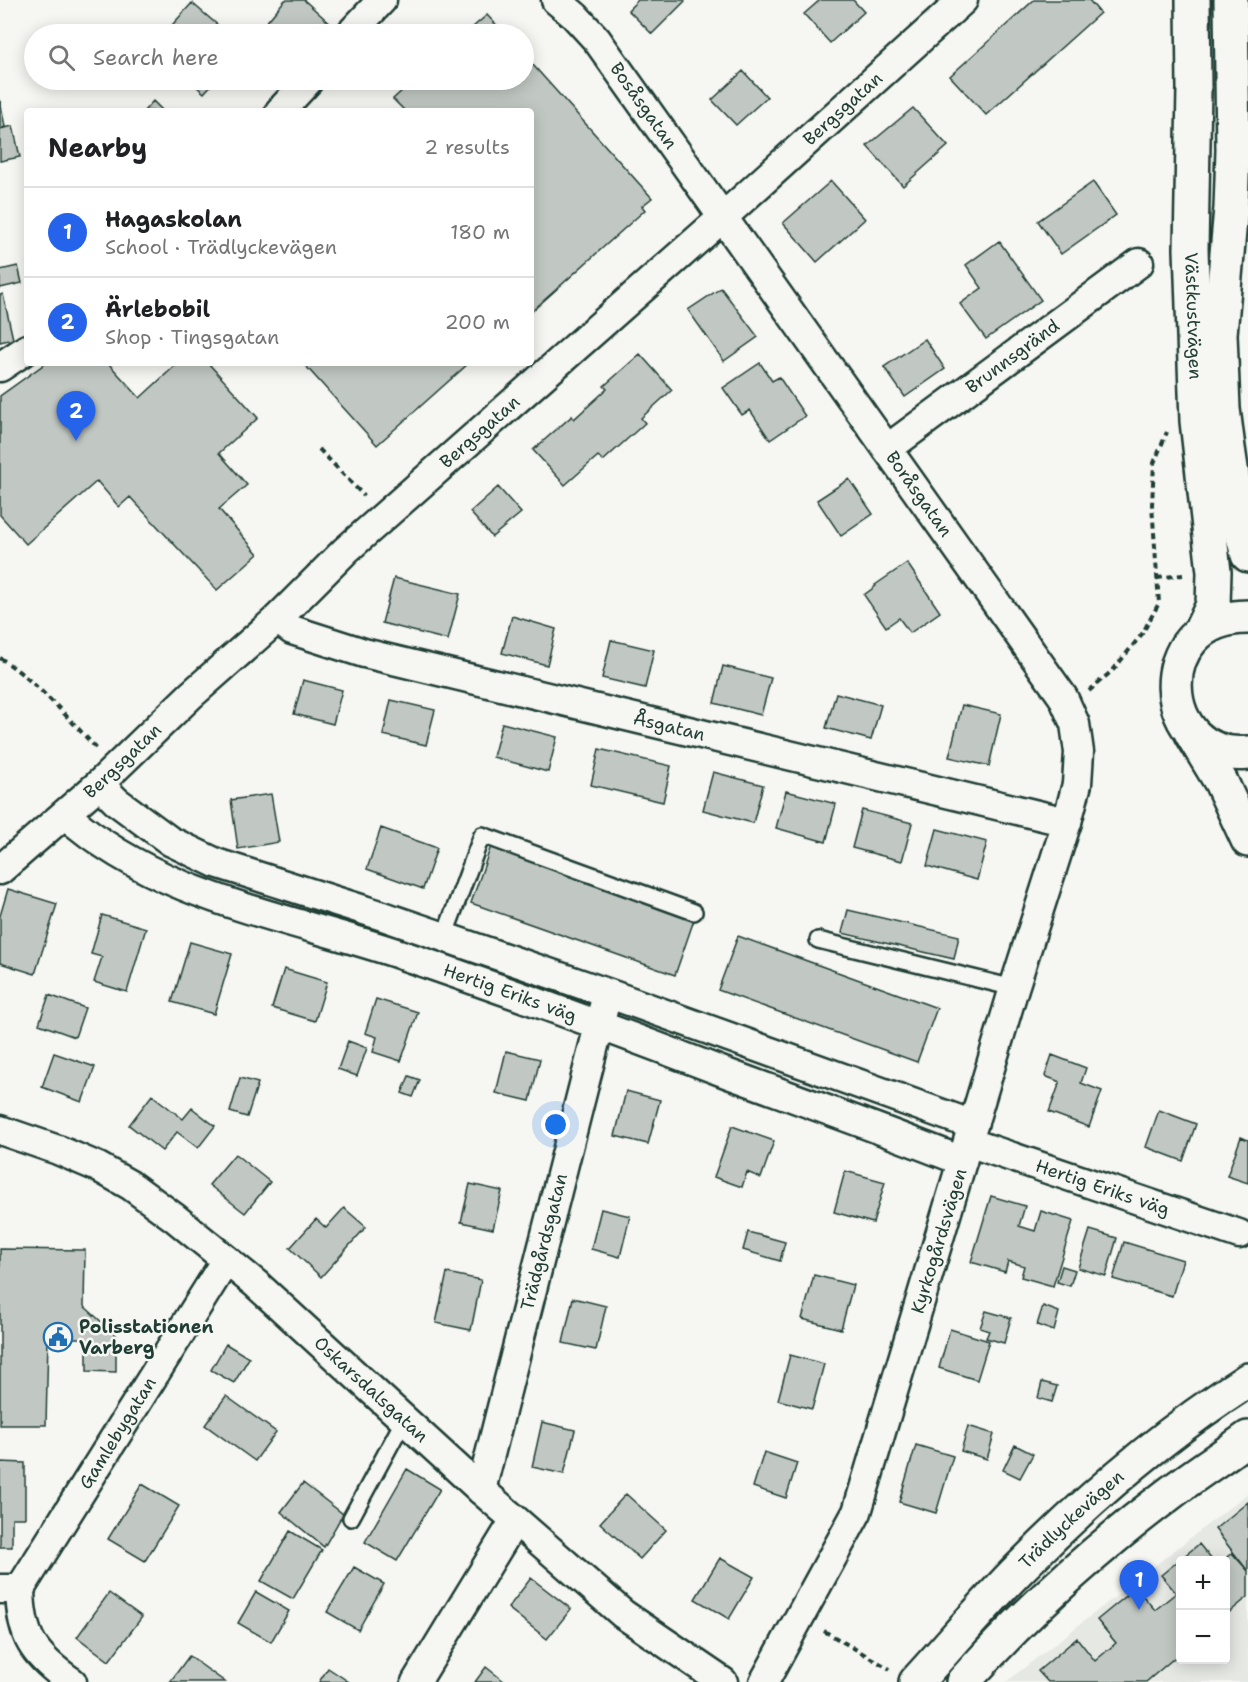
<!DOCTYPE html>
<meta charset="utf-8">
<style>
:root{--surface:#fff;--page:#f6f6f6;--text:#202124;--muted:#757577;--line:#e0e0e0;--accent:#2563eb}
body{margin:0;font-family:"Shantell Sans",sans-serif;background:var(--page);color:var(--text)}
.controls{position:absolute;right:18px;bottom:18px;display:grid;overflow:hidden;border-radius:6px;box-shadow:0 3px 15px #0003}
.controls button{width:54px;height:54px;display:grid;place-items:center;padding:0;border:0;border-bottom:2px solid var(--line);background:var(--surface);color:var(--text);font:30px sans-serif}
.you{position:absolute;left:556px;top:1125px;width:21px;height:21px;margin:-15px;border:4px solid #fff;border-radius:50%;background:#1a73e8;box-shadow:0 0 0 9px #1a73e833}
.badge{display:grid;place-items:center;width:39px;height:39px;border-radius:50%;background:var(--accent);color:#fff;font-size:20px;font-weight:700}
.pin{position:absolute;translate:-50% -50px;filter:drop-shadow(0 2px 3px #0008)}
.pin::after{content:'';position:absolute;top:32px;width:21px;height:18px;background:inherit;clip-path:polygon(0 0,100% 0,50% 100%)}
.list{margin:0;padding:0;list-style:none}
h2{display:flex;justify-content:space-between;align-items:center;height:78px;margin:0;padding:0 24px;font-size:26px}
h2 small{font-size:20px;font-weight:400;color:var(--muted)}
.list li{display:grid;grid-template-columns:39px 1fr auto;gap:18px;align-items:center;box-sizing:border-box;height:90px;padding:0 24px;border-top:2px solid var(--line)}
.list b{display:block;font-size:22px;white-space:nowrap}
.list p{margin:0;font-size:20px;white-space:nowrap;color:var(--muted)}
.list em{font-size:20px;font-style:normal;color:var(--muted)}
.icon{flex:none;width:33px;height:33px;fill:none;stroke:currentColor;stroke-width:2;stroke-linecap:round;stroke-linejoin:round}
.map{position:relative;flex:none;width:1248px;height:1682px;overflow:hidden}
.search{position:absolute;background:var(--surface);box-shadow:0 3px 15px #0003;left:24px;top:24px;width:510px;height:66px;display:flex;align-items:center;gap:15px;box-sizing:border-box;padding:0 21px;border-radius:33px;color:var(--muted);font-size:22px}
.panel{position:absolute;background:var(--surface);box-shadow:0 3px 15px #0003;left:24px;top:108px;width:510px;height:258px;border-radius:6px}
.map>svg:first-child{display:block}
</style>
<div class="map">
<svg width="1248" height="1682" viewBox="0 0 1248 1682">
<rect width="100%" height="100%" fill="#f6f6f2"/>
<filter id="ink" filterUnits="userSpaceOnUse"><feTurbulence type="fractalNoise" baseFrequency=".0167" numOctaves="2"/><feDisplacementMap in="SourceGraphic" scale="12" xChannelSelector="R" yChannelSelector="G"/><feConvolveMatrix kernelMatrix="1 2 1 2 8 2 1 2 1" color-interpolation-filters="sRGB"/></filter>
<g filter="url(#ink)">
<path fill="#e6e8e4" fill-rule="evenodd" d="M1248,1493V1682H1006ZM1180,1560H1226V1660H1180Z"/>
<path fill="#c1c8c3" stroke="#1f3d34" stroke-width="1.5" d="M285,0H304L334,27L327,34H277L265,24Z
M638,0H684L685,1L652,34L628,10Z
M820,0H853L864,12L830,43L804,14Z
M1034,0H1089L1100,13L986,115L950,76Z
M192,3L220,27L213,34H164Z
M487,15L505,34H465Z
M524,55L652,198L642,206L645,210L531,312V111H405L393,99L414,80H524Z
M743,71L767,97L736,125L712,100Z
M189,80H216L204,93Z
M0,100L5,127L0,129Z
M153,101L163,111H144Z
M913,108L948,146L903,186L867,146Z
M13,126L20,157L0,161V129Z
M831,181L865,219L817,262L783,223Z
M1093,182L1116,215L1061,254L1038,221Z
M999,241L1041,300L986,339L960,304L982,288L966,265Z
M18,266L22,283L0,288V270Z
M721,288L758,337L724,361L688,310Z
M3,294L13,339L0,342V295Z
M925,339L945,369L905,397L884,367Z
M640,354L672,390L641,418L645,423L603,461L598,456L565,485L533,450L572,416L574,419L607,389L604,386Z
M46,363H108L140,398L178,363H208L258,418L219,453L247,485L219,509L258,554L217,590L130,497L119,507L97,481L26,544L0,515V396Z
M303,363H469L377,445Z
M760,363L772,381L779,377L805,416L770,440L750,410L742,415L723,388Z
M849,479L873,514L841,536L817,500Z
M498,487L521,513L492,537L470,512Z
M907,563L940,612L910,633L899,618L886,627L864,595L876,586L875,585Z
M394,578L460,594L448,640L382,623Z
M512,616L556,629L547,665L502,653Z
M611,640L654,650L645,688L602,678Z
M723,666L771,678L761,715L714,703Z
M303,680L342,690L333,724L294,714Z
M836,693L881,705L871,740L826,728Z
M391,700L435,710L426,745L383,735Z
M962,705L1001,714L989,766L949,757Z
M502,723L557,737L548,772L493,757Z
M599,749L671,766L663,802L591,785Z
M713,772L763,785L753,823L703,810Z
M786,791L836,804L826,842L776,828Z
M271,794L279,842L238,849L231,800Z
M862,810L912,823L902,861L852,848Z
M381,828L437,848L423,889L367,869Z
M937,829L987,842L977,880L927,866Z
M491,846L695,917L675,975L471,903Z
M8,889L57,904L35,974L0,963V916Z
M848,910L959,936L954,959L842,933Z
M102,915L146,928L127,992L94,982L102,957L91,954Z
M738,936L937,1008L917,1062L718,990Z
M190,942L232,954L214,1014L172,1002Z
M284,969L327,982L315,1021L272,1008Z
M49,995L85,1008L75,1037L39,1024Z
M376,999L418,1012L401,1061L373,1052L377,1037L365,1033Z
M348,1041L367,1048L357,1076L338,1069Z
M506,1051L540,1059L530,1101L496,1093Z
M54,1053L95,1067L82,1102L42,1087Z
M1052,1055L1086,1068L1081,1083L1102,1091L1089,1127L1049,1112L1060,1082L1045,1076Z
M409,1076L420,1080L413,1097L402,1093Z
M240,1078L258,1083L247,1117L230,1112Z
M626,1091L660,1100L648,1144L615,1136Z
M152,1095L183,1119L192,1108L215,1126L198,1148L177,1132L162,1151L129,1125Z
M1159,1110L1196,1124L1183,1161L1146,1147Z
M732,1126L774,1141L761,1178L747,1172L742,1187L714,1177Z
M1241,1137L1248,1140V1183L1227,1176Z
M235,1154L270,1182L245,1213L209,1185Z
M845,1171L885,1182L873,1223L834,1212Z
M470,1184L502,1191L493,1229L461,1222Z
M991,1196L1025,1206L1019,1226L1035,1231L1041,1211L1073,1221L1053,1286L1021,1277L1024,1266L1008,1261L1005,1272L971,1262Z
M344,1208L366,1227L321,1277L290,1248L316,1219L326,1228Z
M601,1209L630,1216L620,1257L591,1249Z
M1090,1230L1117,1238L1106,1276L1078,1268Z
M748,1232L785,1242L780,1261L743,1250Z
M1124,1242L1183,1260L1172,1296L1113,1279Z
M0,1249L85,1250L84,1306L116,1335V1372L87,1371V1342L80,1338H48L46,1425H0Z
M1062,1266L1075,1270L1070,1286L1057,1282Z
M447,1273L481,1280L471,1330L436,1323Z
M814,1275L853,1285L841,1329L802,1319Z
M573,1298L606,1306L596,1350L563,1343Z
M1043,1306L1059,1312L1054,1331L1037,1325Z
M986,1311L1011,1318L1004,1343L986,1338L989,1331L980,1328Z
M950,1329L989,1341L977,1380L939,1368Z
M226,1344L249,1358L234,1383L211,1370Z
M790,1355L824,1364L812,1409L778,1400Z
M1042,1382L1057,1386L1052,1402L1038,1398Z
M226,1396L276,1432L255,1461L205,1425Z
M542,1422L575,1430L564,1474L532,1467Z
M968,1426L994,1434L987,1459L961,1451Z
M916,1445L953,1456L936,1513L899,1502Z
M1015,1445L1033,1454L1020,1478L1003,1470Z
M764,1452L797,1463L786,1498L753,1487Z
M0,1462L25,1463V1518H12V1547H0Z
M407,1469L440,1489L397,1561L365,1542Z
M303,1483L343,1514L324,1547L281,1512Z
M142,1484L179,1506L145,1561L108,1539Z
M626,1494L666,1530L640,1559L600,1523Z
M1248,1502V1571L1215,1529Z
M290,1531L322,1550L293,1599L261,1581Z
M1199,1544L1212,1560H1180V1653L1146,1682H1048L1038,1671L1077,1638L1095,1661L1116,1643L1097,1620L1136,1588L1155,1610L1176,1593L1161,1575Z
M1232,1553L1248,1571V1597L1226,1615V1560H1223Z
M720,1558L754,1577L729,1619L695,1599Z
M354,1567L384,1584L358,1630L327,1612Z
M531,1578L571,1609L547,1639L508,1608Z
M256,1592L289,1611L271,1642L238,1623Z
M109,1593L142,1617L109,1661L77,1637Z
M189,1656L225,1682H170Z
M486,1667L505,1682H475Z
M328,1668L349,1682H319Z"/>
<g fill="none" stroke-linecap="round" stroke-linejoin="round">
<g stroke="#1f3d34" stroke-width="20">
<path id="lane" d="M444,937L482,835L694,912
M818,940L1014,988
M351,1518L405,1418"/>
</g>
<g stroke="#1f3d34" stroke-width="33">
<g id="street">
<path id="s1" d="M556,0L575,16L597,40L1063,697L1075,724L1079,752L1077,784L1067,822L1014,988L857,1512L764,1682"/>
<path d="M350,34L382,0"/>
<path d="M280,111L309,80"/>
<path d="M0,367L27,349"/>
<path id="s2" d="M887,449L1139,263"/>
<path id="s3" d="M277,619L292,630L364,653L1067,822"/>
<path d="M99,784L116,801L170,841L216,863L386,917L607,993L973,1125"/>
<path id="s4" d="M65,814C158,898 287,916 402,955C511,992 619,1032 726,1073C805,1102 884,1130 962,1161"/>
<path id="s5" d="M0,870L99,784L191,695L277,619L346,550L722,218L963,0"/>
<path id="s6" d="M0,1130L58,1150L98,1167L130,1185L175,1218L256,1284L481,1490L623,1614L723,1682"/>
<path id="s7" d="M968,1142L1239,1234"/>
<path id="s8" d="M481,1490L604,1006"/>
<path id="s9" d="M0,1589H20L226,1260"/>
<path d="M20,1589C21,1637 33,1655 72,1682"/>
<path d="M416,1682L515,1520"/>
</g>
</g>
<g stroke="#1f3d34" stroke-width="38">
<g id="secondary">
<path id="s10" d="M1193,0L1194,89L1191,249L1197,421L1214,572L1213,605L1201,630"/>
<path d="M1231,0L1233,150L1231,208L1220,334L1223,409L1228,448L1239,522L1248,555"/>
<path d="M1248,617C1145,617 1157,762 1248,753"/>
<path d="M1192,734L1221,782L1248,840"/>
<path id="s11" d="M916,1682C951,1644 984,1604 1020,1568C1090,1497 1165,1433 1248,1380"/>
<path d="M963,1682C1025,1613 1095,1550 1169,1494C1195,1474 1222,1457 1248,1438"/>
</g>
</g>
<path stroke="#1f3d34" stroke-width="4" stroke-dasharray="6 4.5" stroke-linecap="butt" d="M319,449L364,496
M1157,578L1183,575
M0,658C32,678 70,719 96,748
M1089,691L1114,669L1142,634L1159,603L1152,505L1154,463L1167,432
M824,1631L890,1669"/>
<use href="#lane" stroke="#f6f6f2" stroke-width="15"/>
<use href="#street" stroke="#f6f6f2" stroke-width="28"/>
<use href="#secondary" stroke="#f6f6f2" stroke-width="33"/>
</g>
</g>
<defs>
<g id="civic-ring" transform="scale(1.5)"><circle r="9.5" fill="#f6f6f2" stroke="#1f6fb2" stroke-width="1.5"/><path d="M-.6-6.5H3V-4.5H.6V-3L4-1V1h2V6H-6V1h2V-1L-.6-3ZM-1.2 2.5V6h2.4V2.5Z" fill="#1f6fb2"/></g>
</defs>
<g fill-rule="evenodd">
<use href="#civic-ring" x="58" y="1337"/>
</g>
<g text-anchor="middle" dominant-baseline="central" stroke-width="5" stroke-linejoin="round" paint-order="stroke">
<g font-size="18" fill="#1f3d34" stroke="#f6f6f2">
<text stroke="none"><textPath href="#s1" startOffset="138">Bosåsgatan</textPath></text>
<text stroke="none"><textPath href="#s5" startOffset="1136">Bergsgatan</textPath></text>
<text stroke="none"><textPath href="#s10" startOffset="316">Västkustvägen</textPath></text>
<text stroke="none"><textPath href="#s2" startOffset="156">Brunnsgränd</textPath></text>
<text stroke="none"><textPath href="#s5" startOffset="650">Bergsgatan</textPath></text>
<text stroke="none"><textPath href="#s1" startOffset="614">Boråsgatan</textPath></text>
<text stroke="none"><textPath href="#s3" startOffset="408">Åsgatan</textPath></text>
<text stroke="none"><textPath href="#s5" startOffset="164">Bergsgatan</textPath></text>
<text stroke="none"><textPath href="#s4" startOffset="483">Hertig Eriks väg</textPath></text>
<text stroke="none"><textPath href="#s7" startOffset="142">Hertig Eriks väg</textPath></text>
<text stroke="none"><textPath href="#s8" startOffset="256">Trädgårdsgatan</textPath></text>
<text transform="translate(939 1241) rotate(-73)">Kyrkogårdsvägen</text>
<text stroke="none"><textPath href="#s6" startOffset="458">Oskarsdalsgatan</textPath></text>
<text stroke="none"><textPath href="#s9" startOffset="204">Gamlebygatan</textPath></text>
<text stroke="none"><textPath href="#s11" startOffset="225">Trädlyckevägen</textPath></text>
</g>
<g font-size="18" font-weight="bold" fill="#1f3d34" stroke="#f6f6f2" text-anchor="start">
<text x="79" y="1327">Polisstationen<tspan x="79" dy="21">Varberg</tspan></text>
</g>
</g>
</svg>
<div class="controls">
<button>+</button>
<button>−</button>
</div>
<div class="you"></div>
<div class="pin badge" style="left:1139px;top:1610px">1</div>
<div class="pin badge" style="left:76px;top:441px">2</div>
<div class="search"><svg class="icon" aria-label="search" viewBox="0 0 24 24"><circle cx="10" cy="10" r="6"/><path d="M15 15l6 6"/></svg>Search here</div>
<section class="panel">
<h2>Nearby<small>2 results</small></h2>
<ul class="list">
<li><span class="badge">1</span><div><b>Hagaskolan</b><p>School · Trädlyckevägen</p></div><em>180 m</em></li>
<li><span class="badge">2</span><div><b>Ärlebobil</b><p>Shop · Tingsgatan</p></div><em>200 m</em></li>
</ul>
</section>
</div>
